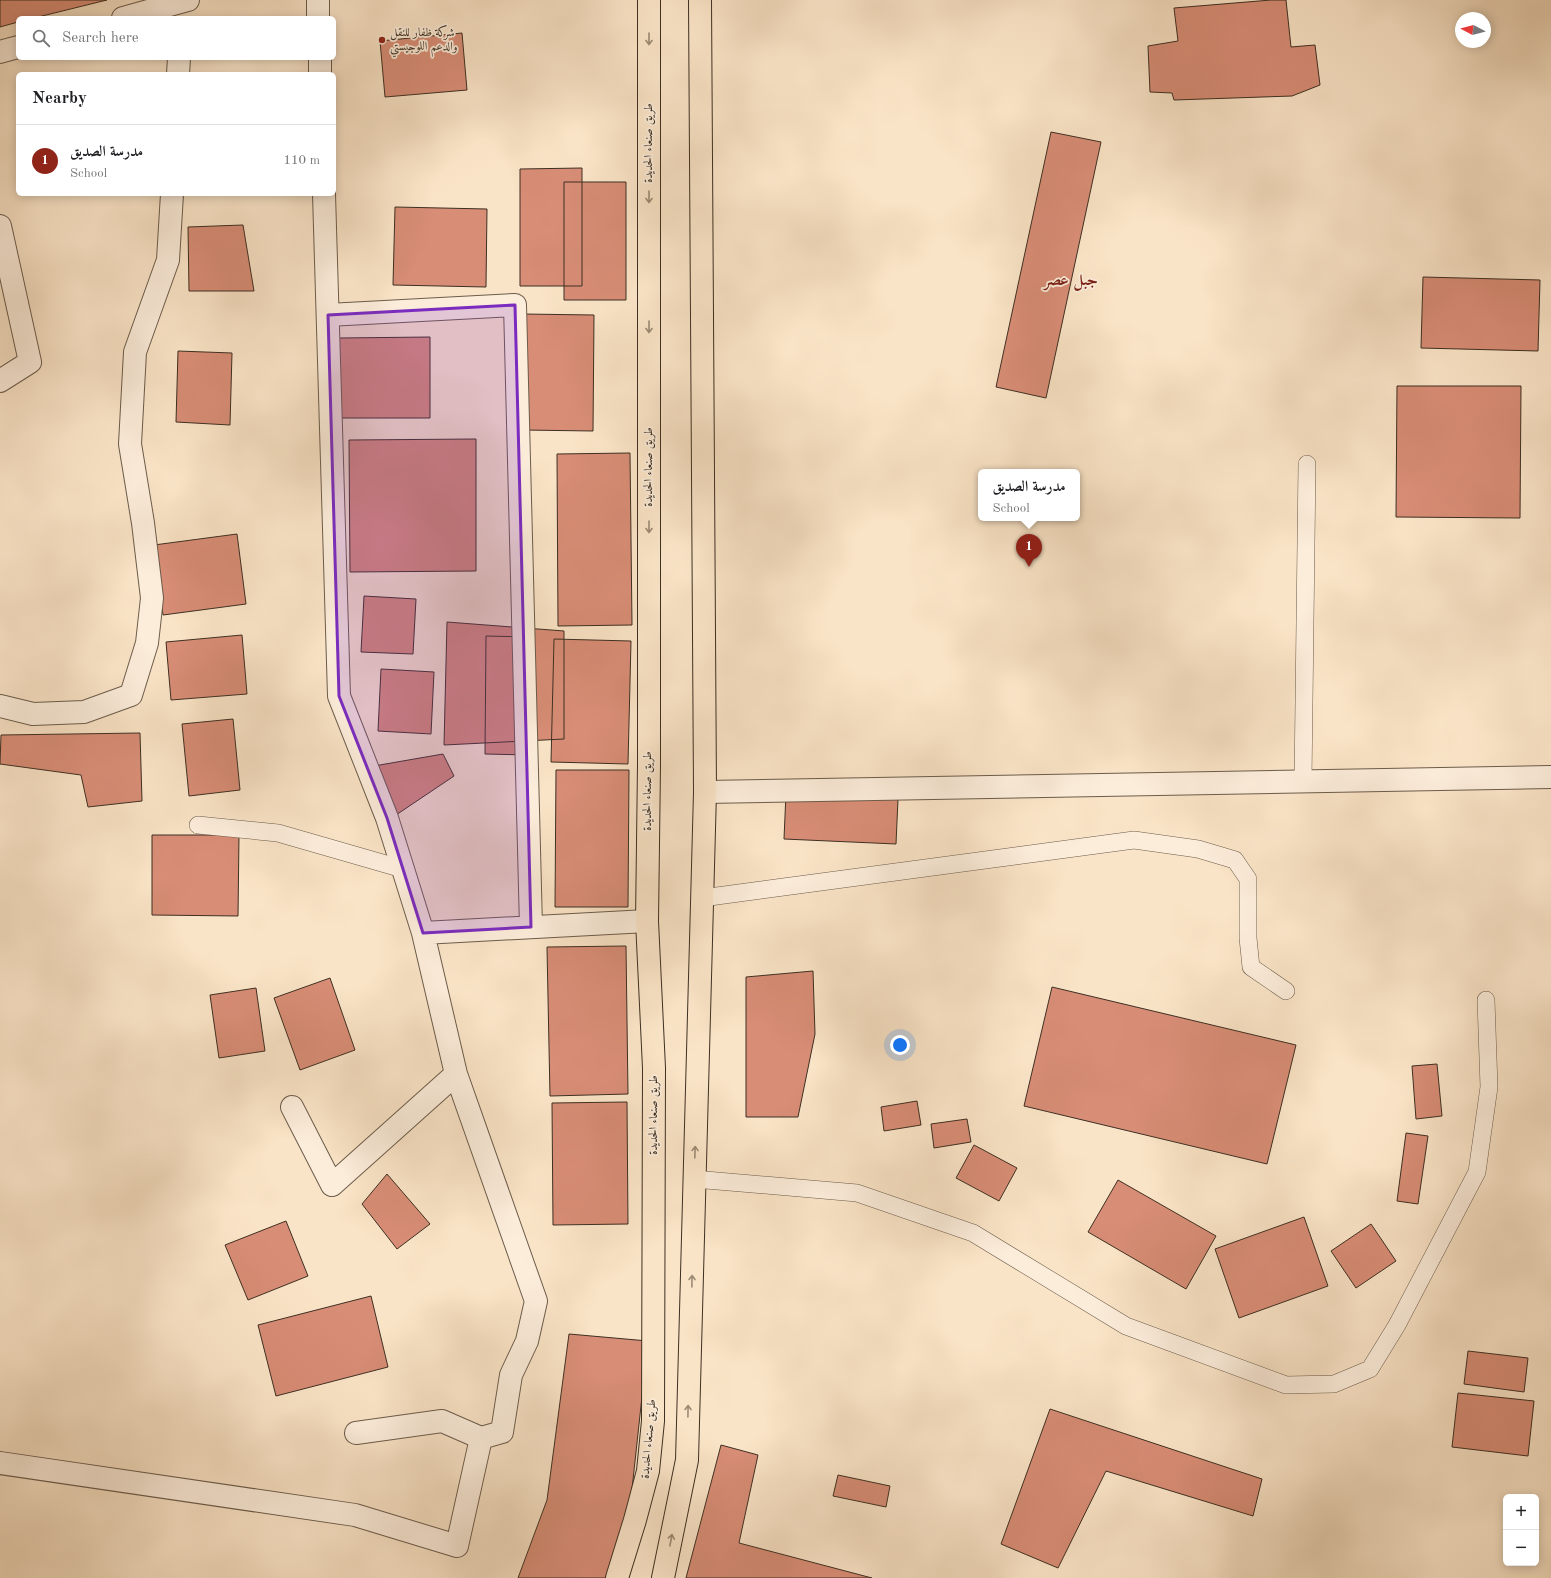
<!DOCTYPE html>
<meta charset="utf-8">
<style>
:root{--surface:#fff;--page:#f6f6f6;--text:#202124;--muted:#757577;--line:#e0e0e0;--accent:#8f2418}
body{margin:0;font-family:"Old Standard TT",Amiri,serif;background:var(--page);color:var(--text)}
.controls{position:absolute;right:12px;bottom:12px;display:grid;overflow:hidden;border-radius:6px;box-shadow:0 2px 10px #0003}
.controls button{width:36px;height:36px;display:grid;place-items:center;padding:0;border:0;border-bottom:1px solid var(--line);background:var(--surface);color:var(--text);font:20px sans-serif}
.compass{position:absolute;left:1455px;top:12px;width:36px;height:36px;border-radius:50%;background:var(--surface);box-shadow:0 2px 10px #0003;rotate:277deg}
.you{position:absolute;left:900px;top:1045px;width:14px;height:14px;margin:-10px;border:3px solid #fff;border-radius:50%;background:#1a73e8;box-shadow:0 0 0 6px #1a73e833}
.badge{display:grid;place-items:center;width:26px;height:26px;border-radius:50%;background:var(--accent);color:#fff;font-size:13px;font-weight:700}
.pin{position:absolute;translate:-50% -33px;filter:drop-shadow(0 1px 2px #0008)}
.pin::after{content:'';position:absolute;top:21px;width:14px;height:12px;background:inherit;clip-path:polygon(0 0,100% 0,50% 100%)}
.popup{position:absolute;left:978px;top:469px;width:102px;height:52px;box-sizing:border-box;display:grid;place-content:center;border-radius:6px;background:var(--surface);filter:drop-shadow(0 1px 3px #0005);font-size:13px;white-space:nowrap;color:var(--muted)}
.popup b{font-size:15px;color:var(--text)}
.popup::after{content:'';position:absolute;left:50%;top:100%;margin-left:-8px;border:8px solid transparent;border-top-color:var(--surface)}
.list{margin:0;padding:0;list-style:none}
h2{display:flex;justify-content:space-between;align-items:center;height:52px;margin:0;padding:0 16px;font-size:17px}
h2 small{font-size:13px;font-weight:400;color:var(--muted)}
.list li{display:grid;grid-template-columns:26px 1fr auto;gap:12px;align-items:center;box-sizing:border-box;height:72px;padding:0 16px;border-top:1px solid var(--line)}
.list b{display:block;font-size:15px;white-space:nowrap}
.list p{margin:0;font-size:13px;white-space:nowrap;color:var(--muted)}
.list em{font-size:13px;font-style:normal;color:var(--muted)}
.icon{flex:none;width:22px;height:22px;fill:none;stroke:currentColor;stroke-width:2;stroke-linecap:round;stroke-linejoin:round}
.map{position:relative;flex:none;width:1551px;height:1578px;overflow:hidden}
.search{position:absolute;background:var(--surface);box-shadow:0 2px 10px #0003;left:16px;top:16px;width:320px;height:44px;display:flex;align-items:center;gap:10px;box-sizing:border-box;padding:0 14px;border-radius:6px;color:var(--muted);font-size:15px}
.panel{position:absolute;background:var(--surface);box-shadow:0 2px 10px #0003;left:16px;top:72px;width:320px;height:124px;border-radius:6px}
.map>svg:first-child{display:block}
</style>
<div class="map">
<svg width="1551" height="1578" viewBox="0 0 1551 1578">
<rect width="100%" height="100%" fill="#fae4c7"/>
<filter id="stains"><feTurbulence type="fractalNoise" baseFrequency=".005" numOctaves="4"/><feColorMatrix values="0 0 0 0 .2 0 0 0 0 .09 0 0 0 0 .02 0 0 0 .5 -.17"/></filter>
<radialGradient id="worn" r=".72"><stop offset=".6" stop-color="#630" stop-opacity="0"/><stop offset="1" stop-color="#630" stop-opacity=".3"/></radialGradient>
<path fill="#d88d76" stroke="#3d2f22" d="M0,0H107L34,18H18V22L0,27Z
M1271,0H1286L1291,47L1315,45L1320,85L1292,96L1174,100L1172,93L1150,92L1148,46L1178,41L1174,8Z
M462,33L467,90L385,97L380,41Z
M1051,132L1101,142L1046,398L996,387Z
M582,168V286H520V169Z
M564,182H626V300H564Z
M395,207L487,209L486,287L393,285Z
M243,225L254,291H189L188,227Z
M1423,277L1540,280L1538,351L1421,348Z
M523,314L594,315L593,431L523,430Z
M430,337V418H339V338Z
M178,351L232,353L230,425L176,422Z
M1397,386H1521L1520,518L1396,517Z
M476,439V571L350,572L349,440Z
M630,453L632,625L558,626L557,454Z
M237,534L246,604L163,615L154,545Z
M364,596L416,599L413,654L361,652Z
M447,622L564,631V739L444,745Z
M242,635L247,694L171,700L166,642Z
M486,636L529,637L528,755L485,754Z
M554,639L631,641L628,764L551,762Z
M381,669L434,672L431,734L378,731Z
M233,719L240,790L189,796L182,724Z
M140,733L142,801L88,807L81,775L0,764L1,735Z
M443,754L454,776L393,817L374,766Z
M556,770H629L628,907H555Z
M786,793L898,799L896,844L784,839Z
M152,835H239L238,916L152,915Z
M626,946L628,1094L550,1096L547,947Z
M813,971L815,1034L798,1117H746V977Z
M330,978L355,1050L300,1070L274,998Z
M1052,987L1296,1045L1267,1164L1024,1106Z
M256,988L265,1051L219,1058L210,995Z
M1437,1064L1442,1116L1416,1119L1412,1066Z
M917,1101L921,1125L884,1131L881,1107Z
M627,1102L628,1224L553,1225L552,1103Z
M967,1119L971,1142L934,1148L931,1124Z
M1406,1133L1428,1136L1418,1204L1397,1201Z
M974,1145L1017,1168L999,1201L956,1178Z
M387,1174L430,1224L397,1249L362,1204Z
M1118,1180L1216,1236L1186,1289L1088,1232Z
M1304,1217L1328,1286L1239,1318L1215,1249Z
M286,1221L308,1276L248,1300L225,1245Z
M1371,1224L1396,1261L1356,1288L1331,1251Z
M371,1296L388,1367L276,1396L258,1325Z
M569,1334L648,1341L628,1526L607,1578H518L547,1500Z
M1468,1351L1528,1358L1524,1392L1464,1384Z
M1458,1393L1534,1401L1528,1456L1452,1447Z
M1050,1409L1262,1479L1253,1516L1106,1471L1058,1568L1001,1544Z
M721,1445L758,1455L739,1543L872,1578H686Z
M838,1475L890,1486L886,1507L833,1496Z"/>
<g fill="none" stroke-linecap="round" stroke-linejoin="round">
<g stroke="#6c5c4b" stroke-width="18">
<path id="lane" d="M1303,781L1307,464
M198,825L278,833L403,869
M702,898L1134,840L1198,849L1235,860L1248,879V938L1251,967L1286,991
M694,1179L857,1193L973,1233L1126,1326L1286,1385L1334,1384L1370,1369L1397,1325L1477,1172L1489,1087L1486,1000"/>
</g>
<g stroke="#6c5c4b" stroke-width="24">
<path id="street" d="M318,0V18
M123,18L188,0
M0,52L18,47
M320,58V74
M178,74L179,58
M324,194L339,696L387,818L423,933L456,1074L536,1301L527,1341L511,1375L502,1432L481,1438L442,1421L356,1433
M0,226L30,362L0,381
M328,315L515,305L531,927
M0,706L33,714L84,712L131,695L147,643L152,598L143,523L130,444L135,352L168,260L172,194
M705,792L1551,777
M423,933L647,921
M292,1107L332,1185L456,1074
M0,1463L355,1515L457,1546L481,1438"/>
</g>
<g stroke="#3d2f22" stroke-width="24">
<path id="primary" d="M617,1578L635,1520L648,1471L653,1421L654,1068L647,921L649,765V0
M663,1578L687,1460L705,792L700,0"/>
</g>
<use href="#lane" stroke="#fceddb" stroke-width="17"/>
<use href="#street" stroke="#fceddb" stroke-width="22"/>
<use href="#primary" stroke="#fae4c7" stroke-width="22"/>
</g>
<defs><path id="oneway-shaft" d="M-6 0H5M1.5-3L5.5 0L1.5 3" fill="none" stroke-width="1.6" stroke-linecap="round" stroke-linejoin="round"/></defs>
<g stroke="#9c8a74">
<use href="#oneway-shaft" transform="translate(649 39) rotate(90)"/>
<use href="#oneway-shaft" transform="translate(649 197) rotate(90)"/>
<use href="#oneway-shaft" transform="translate(649 327) rotate(90)"/>
<use href="#oneway-shaft" transform="translate(649 527) rotate(90)"/>
<use href="#oneway-shaft" transform="translate(695 1152) rotate(-88)"/>
<use href="#oneway-shaft" transform="translate(692 1281) rotate(-89)"/>
<use href="#oneway-shaft" transform="translate(688 1411) rotate(-89)"/>
<use href="#oneway-shaft" transform="translate(671 1540) rotate(-79)"/>
</g>
<path fill="#7b2cbf" fill-opacity="0.2" stroke="#7b2cbf" stroke-width="3" stroke-linejoin="round" d="M515,305L531,927L423,933L387,818L339,696L328,315Z"/>
<circle fill="#8f2418" stroke="#fceddb" stroke-width="1.5" cx="382" cy="40" r="4"/>
<g text-anchor="middle" dominant-baseline="central" stroke-width="3.5" stroke-linejoin="round" paint-order="stroke">
<g font-size="12" fill="#3d2f22" stroke="#fceddb" text-anchor="start">
<text x="390" y="33">شركة ظفار للنقل<tspan x="390" dy="14">والدعم اللوجيستي</tspan></text>
</g>
<g font-size="12" fill="#3d2f22" stroke="#fceddb">
<text transform="translate(649 143) rotate(-90)">طريق صنعاء الحديدة</text>
<text transform="translate(649 467) rotate(-90)">طريق صنعاء الحديدة</text>
<text transform="translate(648 791) rotate(-90)">طريق صنعاء الحديدة</text>
<text transform="translate(654 1115) rotate(-90)">طريق صنعاء الحديدة</text>
<text transform="translate(649 1439) rotate(-85)">طريق صنعاء الحديدة</text>
</g>
<g font-size="16" font-weight="bold" fill="#7a1f14" stroke="#fceddb">
<text x="1071" y="281">جبل عصر</text>
</g>
</g>
<rect width="100%" height="100%" filter="url(#stains)"/>
<rect width="100%" height="100%" fill="url(#worn)"/>
</svg>
<div class="controls">
<button>+</button>
<button>−</button>
</div>
<svg class="compass" viewBox="-18 -18 36 36"><path d="M0-13l5 13h-10z" fill="#e53935"/><path d="M0 13l5-13h-10z" fill="#757577"/></svg>
<div class="you"></div>
<div class="pin badge" style="left:1029px;top:567px">1</div>
<div class="popup"><b>مدرسة الصديق</b>School</div>
<div class="search"><svg class="icon" aria-label="search" viewBox="0 0 24 24"><circle cx="10" cy="10" r="6"/><path d="M15 15l6 6"/></svg>Search here</div>
<section class="panel">
<h2>Nearby<small></small></h2>
<ul class="list">
<li><span class="badge">1</span><div><b>مدرسة الصديق</b><p>School</p></div><em>110 m</em></li>
</ul>
</section>
</div>
